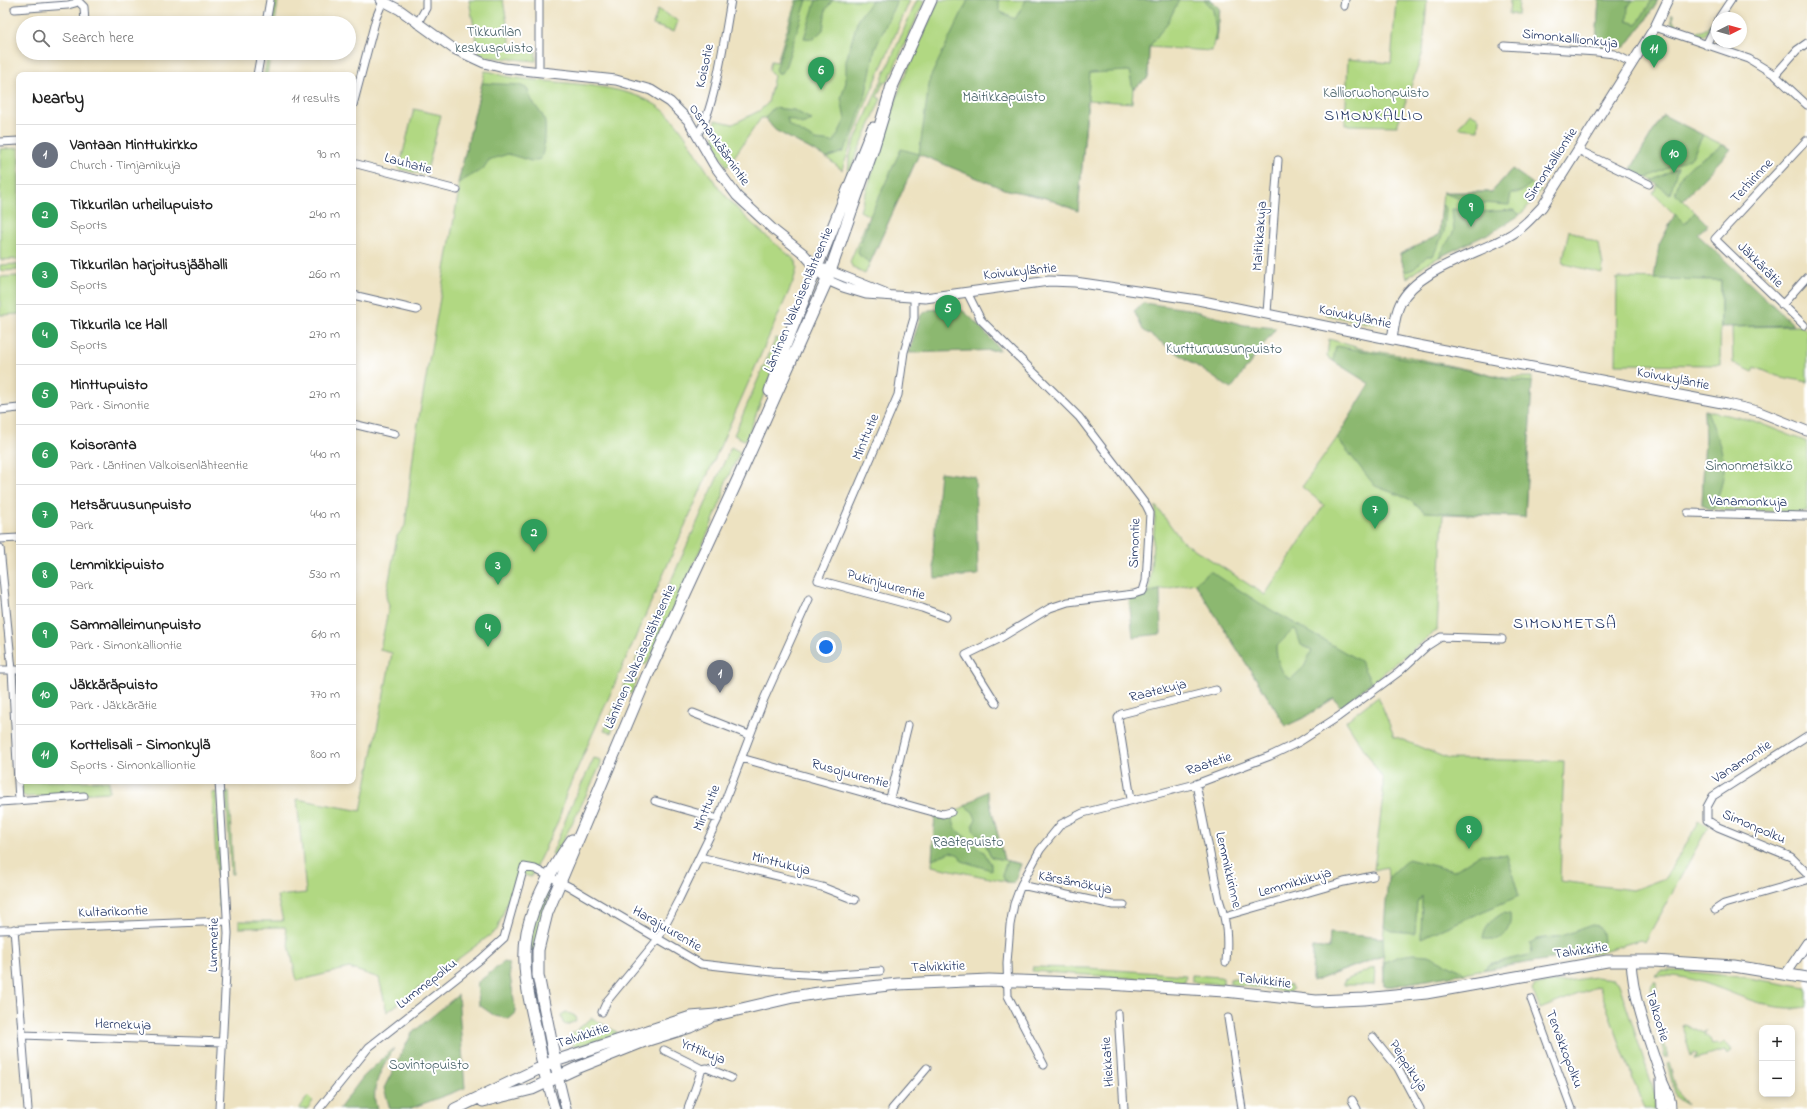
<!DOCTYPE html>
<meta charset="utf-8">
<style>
:root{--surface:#fff;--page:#f2f2f2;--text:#222;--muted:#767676;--line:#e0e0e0;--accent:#1f6fb2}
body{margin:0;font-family:"Indie Flower",sans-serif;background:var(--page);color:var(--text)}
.controls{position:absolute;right:12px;bottom:12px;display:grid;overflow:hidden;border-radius:8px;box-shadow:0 2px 6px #0003}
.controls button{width:36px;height:36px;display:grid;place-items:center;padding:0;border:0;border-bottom:1px solid var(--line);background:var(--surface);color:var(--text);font:20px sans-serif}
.compass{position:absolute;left:1711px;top:12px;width:36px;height:36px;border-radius:50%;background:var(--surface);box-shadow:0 2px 6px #0003;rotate:84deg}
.you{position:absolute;left:826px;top:647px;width:14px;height:14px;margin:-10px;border:3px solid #fff;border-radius:50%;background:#1a73e8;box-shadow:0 0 0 6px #1a73e833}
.badge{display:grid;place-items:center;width:26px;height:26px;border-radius:50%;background:var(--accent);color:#fff;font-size:13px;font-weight:700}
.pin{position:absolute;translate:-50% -33px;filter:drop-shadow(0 1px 2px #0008)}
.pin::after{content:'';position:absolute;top:21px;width:14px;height:12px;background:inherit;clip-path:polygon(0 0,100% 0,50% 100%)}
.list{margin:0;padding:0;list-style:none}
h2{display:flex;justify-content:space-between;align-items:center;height:52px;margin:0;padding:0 16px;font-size:17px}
h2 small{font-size:13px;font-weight:400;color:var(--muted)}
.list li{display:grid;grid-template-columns:26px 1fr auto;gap:12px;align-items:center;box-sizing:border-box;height:60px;padding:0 16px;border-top:1px solid var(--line)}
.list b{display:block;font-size:15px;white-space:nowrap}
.list p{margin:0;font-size:13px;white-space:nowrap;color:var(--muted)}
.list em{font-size:13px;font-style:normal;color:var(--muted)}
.icon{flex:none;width:22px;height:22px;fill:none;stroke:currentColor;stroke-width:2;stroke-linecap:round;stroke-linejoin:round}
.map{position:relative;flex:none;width:1807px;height:1109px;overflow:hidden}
.search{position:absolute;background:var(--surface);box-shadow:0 2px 6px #0003;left:16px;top:16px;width:340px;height:44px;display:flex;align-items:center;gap:10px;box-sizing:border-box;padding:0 14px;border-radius:22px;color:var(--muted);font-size:15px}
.panel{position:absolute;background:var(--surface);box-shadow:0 2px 6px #0003;left:16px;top:72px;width:340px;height:712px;border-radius:8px}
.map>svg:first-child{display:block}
</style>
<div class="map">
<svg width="1807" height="1109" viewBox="0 0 1807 1109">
<rect width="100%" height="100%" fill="#fff"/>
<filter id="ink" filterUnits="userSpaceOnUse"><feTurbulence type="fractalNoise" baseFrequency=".025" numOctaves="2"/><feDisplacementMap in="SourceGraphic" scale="8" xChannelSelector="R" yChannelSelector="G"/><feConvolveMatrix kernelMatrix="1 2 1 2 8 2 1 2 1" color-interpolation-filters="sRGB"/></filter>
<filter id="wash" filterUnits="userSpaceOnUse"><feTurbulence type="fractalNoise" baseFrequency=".012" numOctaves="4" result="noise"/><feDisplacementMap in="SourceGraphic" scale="16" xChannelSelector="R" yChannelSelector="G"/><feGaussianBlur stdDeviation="0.9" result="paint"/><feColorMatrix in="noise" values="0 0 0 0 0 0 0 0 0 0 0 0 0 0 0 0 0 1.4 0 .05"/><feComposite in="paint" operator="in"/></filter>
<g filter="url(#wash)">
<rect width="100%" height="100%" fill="#ede2c1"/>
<path fill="#b1d882" stroke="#668470" d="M275,0H278L275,23H272Z
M469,0H503L511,46L513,49H536V61L488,57L479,53Z
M796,0H910L864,108L842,170L827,158L775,130L765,118H761L727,167L713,143L715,120L733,124L759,111L768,103L774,76L769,70L771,61L777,62Z
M917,0H925L887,83L884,81L877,97L881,99L848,174L849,159L853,145Z
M939,0H1210L1220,8L1217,41H1214L1212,51L1149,47L1148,78L1133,89L1132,103L1088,100L1078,211L1046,198L1004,189L919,154L865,274L853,268L850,262L869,216L860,211L902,82Z
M1396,0H1427L1423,52L1397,126L1345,125L1348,59L1391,63Z
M1510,0H1519L1518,14H1509Z
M1599,0H1658L1644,23L1625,47L1596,45Z
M658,9L678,21L674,32L653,25Z
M1672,14H1673V21C1677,27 1694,34 1702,31C1707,29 1710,24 1713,19L1714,21L1706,34C1694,40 1667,31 1672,14Z
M268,53H271L267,75H264Z
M485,71C493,71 498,75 505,76C551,85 626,80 663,110C686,129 697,158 714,181C737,213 766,236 796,261L797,268L793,282L566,794L559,819L531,877L518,873L497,930L387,1012L379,978L349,968L297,981L285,927L239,928V921H283L277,896L306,893L297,799L361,811L392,653L380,650L389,606L386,597L397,536L405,526L415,440L459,190L458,183Z
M414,109L441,115L426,175L399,169Z
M1470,113L1479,118L1478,130L1458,128Z
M1663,115L1731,149L1683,200L1695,212L1685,225L1653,193L1658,184L1631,169Z
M19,148V261L17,259L0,260V149Z
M1512,169L1541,190L1524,211L1509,222L1426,264L1407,278L1400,254L1439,235L1443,192H1492Z
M1569,230L1599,244L1603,266L1602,273L1564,264L1563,260Z
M18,264V270L0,271V265Z
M19,276V314L0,315V277Z
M1617,278L1721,280L1720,365L1616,364Z
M1326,313V312L1386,317L1381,323L1372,324L1327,315Z
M1802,326L1807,331V382L1777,376L1755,367L1753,372L1733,363L1732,327Z
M776,338L784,341L747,438L744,440L734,435Z
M1329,339L1362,349L1411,357L1506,378L1532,377L1525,517L1443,514L1437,630L1341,707L1334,698L1303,718L1286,726L1195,583L1149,592L1156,506L1182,541L1265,595L1324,505L1302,487L1337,438L1370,384L1327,357Z
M1704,410L1754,421L1807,442V512L1721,510L1719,508L1712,510L1702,505L1705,438Z
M731,447L740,452L724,486L723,496L708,533L649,661L646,664L639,665L636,663V659Z
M629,676L637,680L631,694L622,690Z
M1378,696L1394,736L1448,759L1564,761L1560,881L1633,890L1665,878L1697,826L1698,820L1708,827L1645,942L1640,940L1599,952L1496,967L1392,986H1384L1383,956L1312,982L1313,947L1329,949L1330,933L1383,938L1389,886L1387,867L1374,870L1383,796V779L1346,721Z
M619,698L624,699L611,733L604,731Z
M594,758L601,760V764L576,816L555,855L552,854L571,806Z
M21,781H109V792L26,797L22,794Z
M987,791L1004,860L1021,864L1014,883L932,866L935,815L947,818L952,817L956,812Z
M216,792L222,907H219L212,793Z
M226,792H229L233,874H231Z
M547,890L549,894L533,956L534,984L546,1036H544C535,1005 526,970 531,937C534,921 541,905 547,890Z
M1033,967L1088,968L1186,975L1185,981L1182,982L1032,971Z
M1375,967L1374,985H1344V981Z
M1662,971H1682L1749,978L1807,988V1007C1752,1016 1711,971 1655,976Z
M1192,975L1220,977L1223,978V984L1192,982Z
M1596,977L1613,979L1619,984L1656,1097L1655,1109H1644L1599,986L1540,1009L1532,989L1535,985Z
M1234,978L1290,985L1293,989L1287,992L1230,984V979Z
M1654,982H1656L1657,1010L1654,1011L1651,986Z
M566,1012L575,1016L576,1021L566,1025L563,1023L561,1015Z
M592,1018L617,1032L616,1035L574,1047L570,1035Z
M1658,1018L1668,1057H1665L1655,1019Z
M1684,1024L1703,1033L1706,1031L1704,1035L1710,1039L1712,1044L1716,1043L1720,1046L1724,1042L1731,1050L1727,1055L1725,1051L1694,1059L1697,1054L1694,1053L1691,1057L1682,1025Z
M1669,1063L1676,1088L1686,1105L1676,1097L1667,1064Z
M308,1096L313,1101L307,1109H299Z"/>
<path fill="#8cb870" stroke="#547467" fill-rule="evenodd" d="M798,0H807L785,68L781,73H778L776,70Z
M816,0H833L826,9L823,30L813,39L804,38Z
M872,0H897L875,49L866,93L852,135L843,152L827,158L775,130L765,118L773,108L794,110L812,120L802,124L787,118L789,125L815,140L834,142L845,120L841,98L846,82V61L858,19Z
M968,0H999V11L1015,19L1026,0H1179L1168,22L1149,47L1148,78L1133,89L1129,71L1090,73L1078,211L1046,198L1004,189L919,154L870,263L859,255L858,251L870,216L901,149L919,154L930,78Z
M1204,0H1210L1220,8L1217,41H1214L1216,32L1213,10Z
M1599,0H1633L1628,7L1627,21L1637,24L1652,0H1658L1644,23L1625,47L1596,45Z
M482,83L519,85L528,89C530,101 537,107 543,116C548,124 544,150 541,159L531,161L508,154L489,160L483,169L458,183Z
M1663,115L1703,135L1692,157L1646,178L1631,169Z
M1723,145L1731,149L1683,200L1675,194L1680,177L1692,165Z
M1678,167L1670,194L1652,181Z
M1512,169L1532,183L1521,192L1511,194L1509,205L1470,202L1443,193L1492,192Z
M1442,205L1446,208L1444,232L1433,256H1427L1414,269L1405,272L1400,254L1439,235Z
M1452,209L1480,212L1514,210L1520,215L1494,231L1439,257L1454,231Z
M1695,212L1708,225L1697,234L1794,325L1721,327V280L1654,279L1659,245L1675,214L1685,224Z
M1143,303L1188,309L1244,325L1276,328L1231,389L1143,330L1134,311Z
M948,308C951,308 955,307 958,308C968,312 993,341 1000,350L909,353L921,315L929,310Z
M1336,346L1459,368L1509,380L1532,382L1525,517L1425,512L1407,498L1375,486L1337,438L1370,384L1333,361Z
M1704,410L1707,411C1712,423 1724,453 1724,465C1725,477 1718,499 1712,510L1702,505L1705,438Z
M940,472L975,477L978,575L935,578L933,551Z
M1210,571L1261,604L1360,661L1371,682L1341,707L1334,698L1303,718L1286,726L1195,583ZM1294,629L1296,630L1301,645L1312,650L1304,667L1291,679C1281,676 1276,657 1276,647Z
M1160,590L1161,634L1133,637L1129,599C1140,599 1149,592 1160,590Z
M987,791L1004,860L991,857L984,841L973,830V824L976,819L973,812L965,806Z
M935,815L947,818L952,817L955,827L959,832L984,852L991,864V870L962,861L959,855L951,852L932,859Z
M1480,854L1507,855L1519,896L1421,938L1422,896L1417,903L1415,933L1392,931L1384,927L1388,878L1408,859L1454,871Z
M1007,861L1021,864L1014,883L1006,882L1002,875Z
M1503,913L1510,914C1513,930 1499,946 1483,938C1485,924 1492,920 1503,913Z
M1592,925L1599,926L1602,933L1603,942L1597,948L1570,956L1482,970L1492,963L1529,955L1532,952L1530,943L1537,939L1561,936Z
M1330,933L1383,938L1384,955L1312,982L1313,947L1329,949Z
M1413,954L1428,955L1466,973L1392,986H1384V962L1400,956Z
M504,962L508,963L516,1013L509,1019L495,1016L479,1005L477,983Z
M458,995L465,1088L409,1109H390L384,1088L412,1033Z
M394,1048C383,1068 369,1086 377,1109H339L363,1077Z"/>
</g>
<g filter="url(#ink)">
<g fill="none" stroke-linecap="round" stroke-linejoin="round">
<g stroke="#646e81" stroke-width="9">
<path id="street" d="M539,0V71
M78,1L84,7L85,23
M1344,6L1345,0
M15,9L68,5L75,3L78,0
M1719,18L1731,0
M266,23L270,0
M417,24L426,8V0
M1655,27L1749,59L1775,75L1807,105
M1706,45L1717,23
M1504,46L1597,52L1614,54L1632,63
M257,75L261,53
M1775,75L1797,50L1807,43
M353,105L376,18L383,1
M697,134C714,117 726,28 731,0
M0,142L19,141
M1578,150L1649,184
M353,163L457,190
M967,292L981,320L1079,417L1146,505L1150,513L1146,581L1143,591L1134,594L1068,602L1050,608L997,640L966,655L996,703
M353,295L417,310
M914,298V318L904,352L898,395L818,580L922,608L946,617
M1782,305L1807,277
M1267,313L1278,160
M1804,325L1715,239L1807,140
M0,410L19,408
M353,424L395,434
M1688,513L1807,516
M0,539L19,538
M0,548L12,670L19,801
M0,670H19
M693,713L749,735
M1807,736L1713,796L1707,807V820L1718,827L1791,857L1807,873
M741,758L933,812L943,814L951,812
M1196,784L1219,899C1227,923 1228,938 1226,962
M890,798L908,725
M1131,799L1118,718L1121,714L1216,690
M655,801L718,819
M0,802L84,796
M700,857L822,887L855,900
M1021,885L1113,905H1124
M1715,910L1724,904L1807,880
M1225,916L1344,882L1373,876
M14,929L28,1109
M0,930L227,921
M1531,999L1572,1109
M602,1012L607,1001L658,939L679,899L718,819L764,699L809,599
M1118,1013L1124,1109
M1228,1018L1242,1109
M22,1035L223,1042
M1373,1037L1398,1068L1420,1109
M664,1050L702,1069L707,1068L731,1078
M1044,1065L1008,996L1007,963L1010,925L1014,904L1021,885L1040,850L1061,824L1083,813L1196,784L1270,756L1299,742L1338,717L1399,672L1427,646L1441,637L1502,639
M1352,1100L1357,1109
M219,1109L228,933L219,781
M319,1109L369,1047L481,959L504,938L524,867L535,869L570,887L701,964L772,972L822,975L880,971
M688,1109L702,1069
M892,1109L927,1068"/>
</g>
<g stroke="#646e81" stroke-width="11">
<path id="secondary" d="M381,0L400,10L454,49L484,63L504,68L616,80L651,90L670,102L688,120L714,165L737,196L775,231L803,253L827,280L843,287L866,294L925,298L1049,281L1075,282L1198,300L1413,344L1727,404L1757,411L1807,431
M825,269L885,293
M1392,339C1394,328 1395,314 1400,304C1417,269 1475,255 1507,237C1521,230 1531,218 1542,207L1655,27L1668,0
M1631,961C1633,1000 1648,1037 1660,1074C1664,1089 1671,1092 1671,1109
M1786,974L1807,943
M558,1076L566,1109
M1661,1080L1662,1109
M547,1082L555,1109"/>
</g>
<g stroke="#646e81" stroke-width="13">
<path id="primary" d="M891,89L931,0
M770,391L785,346L873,128
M558,1076L538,975V950L547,913L647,676L738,479L827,280L873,149L893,83
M547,1082C542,1063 539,1044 535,1025C528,994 521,964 527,932C534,899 553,867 572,840
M483,1101L532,1089L577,1068L645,1041L690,1027L709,1018
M455,1109L555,1061L691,1017L716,1015L793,997L825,992L898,984L989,980L1107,984L1225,991L1316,1001L1364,999L1426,993L1607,961H1654L1734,966L1807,978"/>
</g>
<use href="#street" stroke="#fff" stroke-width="7"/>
<use href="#secondary" stroke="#fff" stroke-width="9"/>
<use href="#primary" stroke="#fff" stroke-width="11"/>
</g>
</g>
<g text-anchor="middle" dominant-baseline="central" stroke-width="4" stroke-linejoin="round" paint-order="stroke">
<g font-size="14" fill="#486269" stroke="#fff">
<text x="494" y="32">Tikkurilan<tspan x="494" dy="16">keskuspuisto</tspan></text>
<text x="1376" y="93">Kallioruohonpuisto</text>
<text x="1004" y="97">Maitikkapuisto</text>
<text x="1224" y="349">Kurtturuusunpuisto</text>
<text x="1749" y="466">Simonmetsikkö</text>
<text x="968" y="842">Raatepuisto</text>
<text x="429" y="1065">Sovintopuisto</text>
</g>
<g font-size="14" fill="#1b2f5e" stroke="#fff">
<text transform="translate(1570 39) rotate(6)">Simonkallionkuja</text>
<text transform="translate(705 66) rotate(-78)">Koisotie</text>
<text transform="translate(719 145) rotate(55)">Osmankäämintie</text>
<text transform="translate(408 164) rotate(15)">Lauhatie</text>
<text transform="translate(1551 165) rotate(-57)">Simonkalliontie</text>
<text transform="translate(1752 181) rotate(-47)">Terhirinne</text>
<text transform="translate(1260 236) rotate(-86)">Maitikkakuja</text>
<text transform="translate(1760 265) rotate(45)">Jäkkärätie</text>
<text transform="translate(1020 272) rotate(-6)">Koivukyläntie</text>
<text transform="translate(799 300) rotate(-67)">Läntinen Valkoisenlähteentie</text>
<text transform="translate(1355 317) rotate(12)">Koivukyläntie</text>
<text transform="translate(1673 379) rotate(11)">Koivukyläntie</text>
<text transform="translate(866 437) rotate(-67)">Minttutie</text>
<text transform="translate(1748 502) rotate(1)">Vanamonkuja</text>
<text transform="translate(1135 543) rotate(-88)">Simontie</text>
<text transform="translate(886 585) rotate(16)">Pukinjuurentie</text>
<text transform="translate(640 657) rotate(-66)">Läntinen Valkoisenlähteentie</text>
<text transform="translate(1158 691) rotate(-14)">Raatekuja</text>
<text transform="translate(1742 762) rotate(-33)">Vanamontie</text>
<text transform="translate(1209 764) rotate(-19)">Raatetie</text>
<text transform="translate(850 774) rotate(15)">Rusojuurentie</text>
<text transform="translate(707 808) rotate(-67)">Minttutie</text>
<text transform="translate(1754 827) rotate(23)">Simonpolku</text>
<text transform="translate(781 864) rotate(14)">Minttukuja</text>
<text transform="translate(1228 870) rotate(77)">Lemmikkirinne</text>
<text transform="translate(1075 883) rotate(11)">Kärsämökuja</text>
<text transform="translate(1295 883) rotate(-16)">Lemmikkikuja</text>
<text transform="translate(113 912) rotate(-2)">Kultarikontie</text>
<text transform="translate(667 929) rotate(30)">Harajuurentie</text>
<text transform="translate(214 945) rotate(-89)">Lummetie</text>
<text transform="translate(1581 951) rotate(-8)">Talvikkitie</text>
<text transform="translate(938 967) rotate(-2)">Talvikkitie</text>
<text transform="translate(1264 981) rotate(7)">Talvikkitie</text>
<text transform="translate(427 984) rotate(-38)">Lummepolku</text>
<text transform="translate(1657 1016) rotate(73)">Talkootie</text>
<text transform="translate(123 1025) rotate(2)">Hernekuja</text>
<text transform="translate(583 1036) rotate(-18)">Talvikkitie</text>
<text transform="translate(1564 1049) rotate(69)">Tervakkopolku</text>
<text transform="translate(703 1052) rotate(22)">Yrttikuja</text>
<text transform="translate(1108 1062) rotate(-94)">Hiekkatie</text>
<text transform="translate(1408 1066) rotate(57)">Peippikuja</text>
</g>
<g font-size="16" letter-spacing="1" fill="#1b2f5e" stroke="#fff">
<text x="1374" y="116">SIMONKALLIO</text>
<text x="1565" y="624">SIMONMETSÄ</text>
</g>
</g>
</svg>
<div class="controls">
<button>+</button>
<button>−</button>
</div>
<svg class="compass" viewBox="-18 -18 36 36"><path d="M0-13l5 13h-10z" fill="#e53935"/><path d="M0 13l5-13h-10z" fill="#767676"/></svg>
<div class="you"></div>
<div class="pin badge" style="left:720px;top:693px;background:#6b7280">1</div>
<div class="pin badge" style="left:534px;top:552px;background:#2e9e5b">2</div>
<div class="pin badge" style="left:498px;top:585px;background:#2e9e5b">3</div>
<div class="pin badge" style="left:488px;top:647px;background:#2e9e5b">4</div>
<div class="pin badge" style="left:948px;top:328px;background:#2e9e5b">5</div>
<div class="pin badge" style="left:821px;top:90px;background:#2e9e5b">6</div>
<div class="pin badge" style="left:1375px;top:529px;background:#2e9e5b">7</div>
<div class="pin badge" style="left:1469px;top:849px;background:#2e9e5b">8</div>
<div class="pin badge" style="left:1471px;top:227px;background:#2e9e5b">9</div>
<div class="pin badge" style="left:1674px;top:173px;background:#2e9e5b">10</div>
<div class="pin badge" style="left:1654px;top:68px;background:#2e9e5b">11</div>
<div class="search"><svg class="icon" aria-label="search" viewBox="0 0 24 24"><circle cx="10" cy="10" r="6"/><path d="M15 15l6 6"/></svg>Search here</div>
<section class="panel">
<h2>Nearby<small>11 results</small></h2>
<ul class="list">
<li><span class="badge" style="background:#6b7280">1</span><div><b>Vantaan Minttukirkko</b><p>Church · Timjamikuja</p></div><em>90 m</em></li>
<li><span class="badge" style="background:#2e9e5b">2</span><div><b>Tikkurilan urheilupuisto</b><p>Sports</p></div><em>240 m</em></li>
<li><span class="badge" style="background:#2e9e5b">3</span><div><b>Tikkurilan harjoitusjäähalli</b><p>Sports</p></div><em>260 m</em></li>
<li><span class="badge" style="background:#2e9e5b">4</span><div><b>Tikkurila Ice Hall</b><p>Sports</p></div><em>270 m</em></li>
<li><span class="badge" style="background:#2e9e5b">5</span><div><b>Minttupuisto</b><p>Park · Simontie</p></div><em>270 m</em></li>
<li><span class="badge" style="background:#2e9e5b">6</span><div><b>Koisoranta</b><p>Park · Läntinen Valkoisenlähteentie</p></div><em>440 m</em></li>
<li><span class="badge" style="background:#2e9e5b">7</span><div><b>Metsäruusunpuisto</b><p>Park</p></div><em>440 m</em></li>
<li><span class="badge" style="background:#2e9e5b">8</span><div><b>Lemmikkipuisto</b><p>Park</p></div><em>530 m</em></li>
<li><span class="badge" style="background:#2e9e5b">9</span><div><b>Sammalleimunpuisto</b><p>Park · Simonkalliontie</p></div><em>610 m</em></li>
<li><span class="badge" style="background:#2e9e5b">10</span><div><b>Jäkkäräpuisto</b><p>Park · Jäkkärätie</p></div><em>770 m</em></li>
<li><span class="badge" style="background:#2e9e5b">11</span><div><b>Korttelisali - Simonkylä</b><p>Sports · Simonkalliontie</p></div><em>800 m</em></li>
</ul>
</section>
</div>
